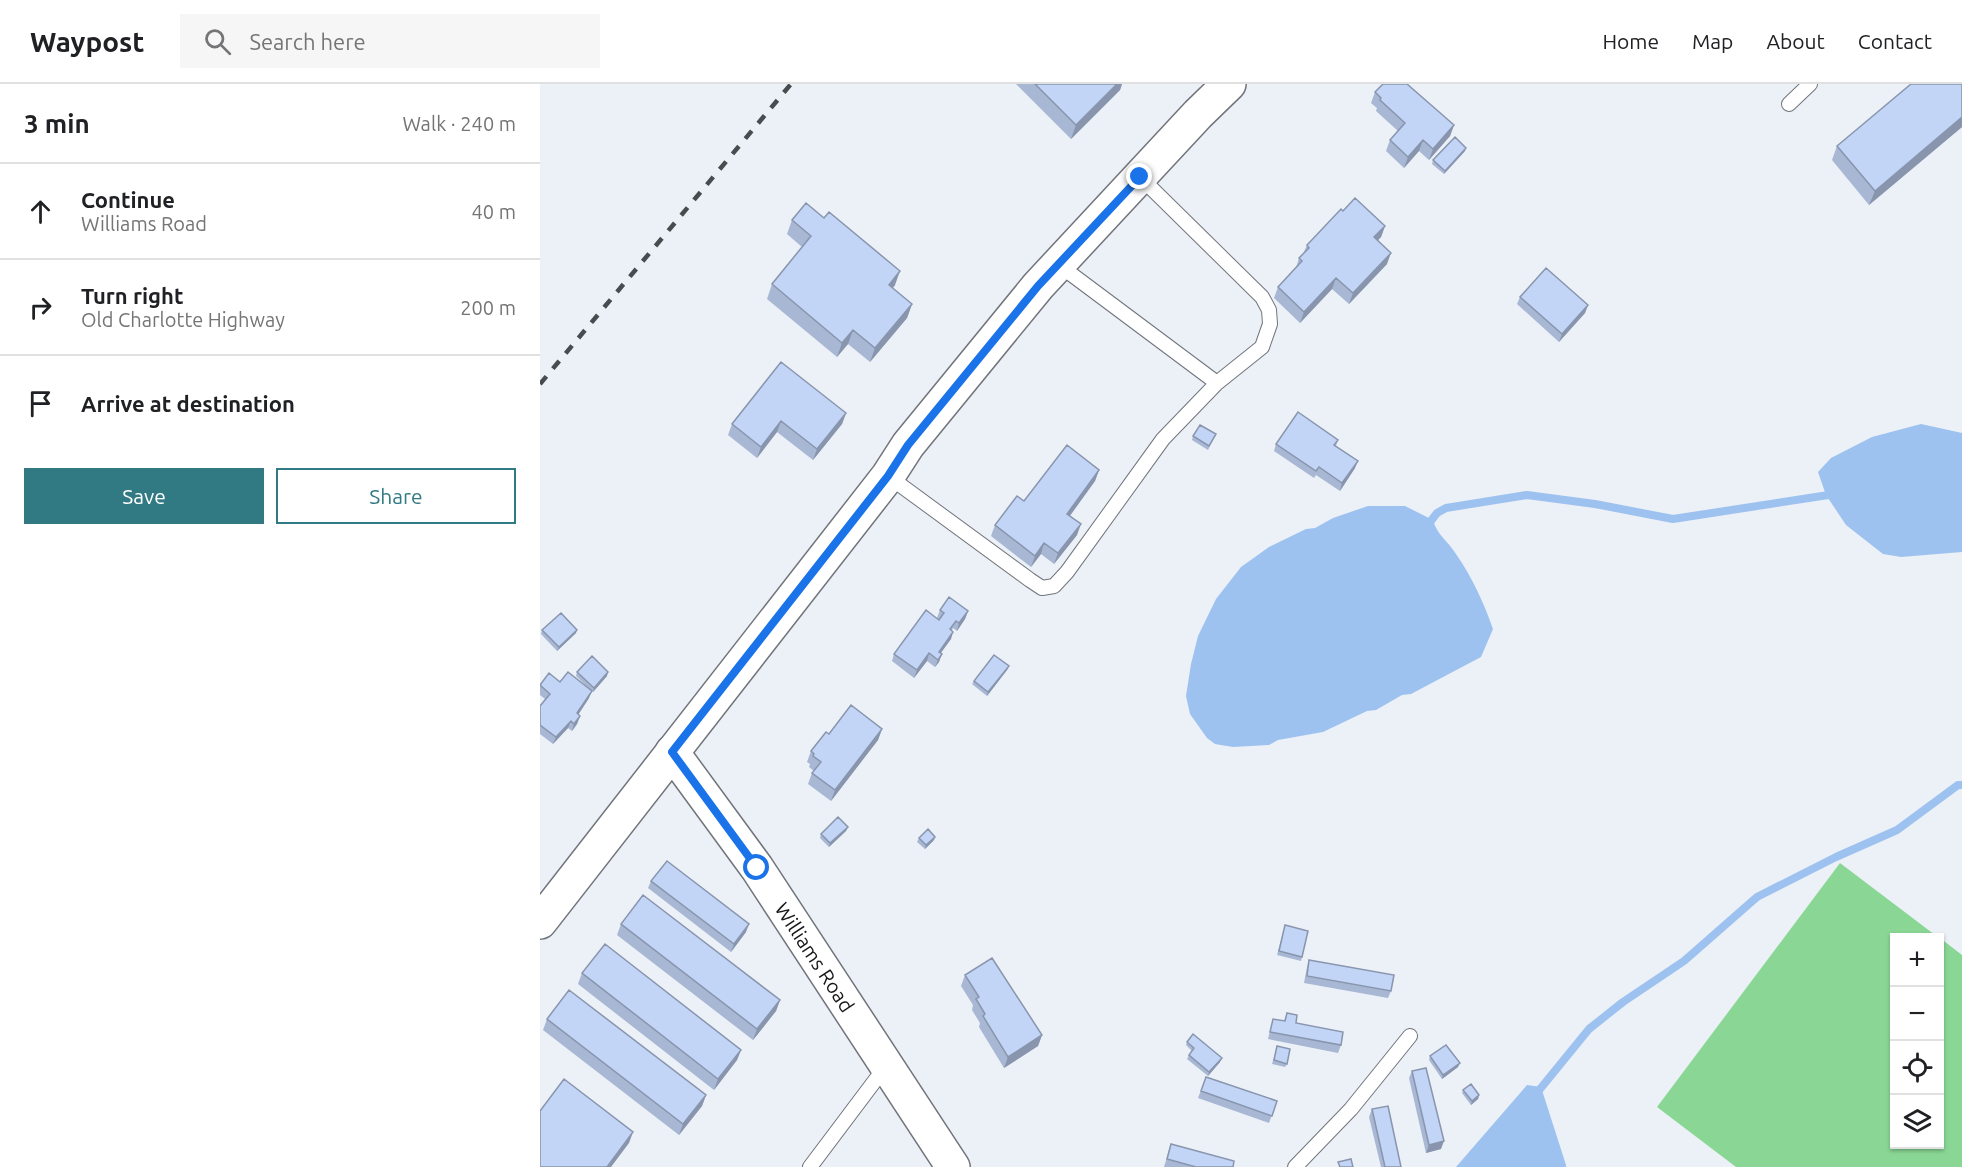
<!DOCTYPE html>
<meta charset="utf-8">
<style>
:root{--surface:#fff;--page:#f6f6f6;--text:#202124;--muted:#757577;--line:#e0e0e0;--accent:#327a83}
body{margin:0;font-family:Ubuntu,sans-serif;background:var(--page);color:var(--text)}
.controls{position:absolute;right:18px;bottom:18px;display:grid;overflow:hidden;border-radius:0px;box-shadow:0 2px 4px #0004}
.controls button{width:54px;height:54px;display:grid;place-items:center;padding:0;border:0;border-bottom:2px solid var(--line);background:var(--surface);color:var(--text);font:30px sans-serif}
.stop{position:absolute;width:18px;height:18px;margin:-14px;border:4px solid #1a73e8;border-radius:50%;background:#fff}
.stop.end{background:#1a73e8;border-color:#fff;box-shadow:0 2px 6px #0008}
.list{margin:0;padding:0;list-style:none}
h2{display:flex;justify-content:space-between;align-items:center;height:78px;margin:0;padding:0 24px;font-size:26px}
h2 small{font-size:20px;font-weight:400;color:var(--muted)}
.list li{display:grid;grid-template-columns:39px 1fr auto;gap:18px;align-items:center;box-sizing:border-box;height:96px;padding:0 24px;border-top:2px solid var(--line)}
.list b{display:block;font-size:22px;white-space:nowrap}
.list p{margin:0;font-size:20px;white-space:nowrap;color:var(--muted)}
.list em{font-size:20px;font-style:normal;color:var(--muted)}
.actions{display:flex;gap:12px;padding:18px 24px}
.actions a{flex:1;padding:14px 0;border:2px solid var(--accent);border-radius:0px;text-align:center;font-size:21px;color:var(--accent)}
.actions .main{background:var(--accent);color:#fff}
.icon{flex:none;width:33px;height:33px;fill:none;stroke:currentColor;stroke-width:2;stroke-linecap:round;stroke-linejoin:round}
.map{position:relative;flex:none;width:1422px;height:1083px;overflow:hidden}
header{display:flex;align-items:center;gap:36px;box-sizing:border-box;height:84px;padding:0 30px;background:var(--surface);border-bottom:2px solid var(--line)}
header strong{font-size:28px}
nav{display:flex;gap:33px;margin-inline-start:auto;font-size:21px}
.search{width:420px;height:54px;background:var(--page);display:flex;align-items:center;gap:15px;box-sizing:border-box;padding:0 21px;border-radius:0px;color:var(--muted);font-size:22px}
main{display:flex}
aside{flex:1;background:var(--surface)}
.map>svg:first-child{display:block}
</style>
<header>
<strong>Waypost</strong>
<div class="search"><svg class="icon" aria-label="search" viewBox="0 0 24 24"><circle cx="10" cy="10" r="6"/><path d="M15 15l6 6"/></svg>Search here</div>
<nav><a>Home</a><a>Map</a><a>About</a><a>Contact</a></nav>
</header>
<main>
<aside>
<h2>3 min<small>Walk · 240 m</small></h2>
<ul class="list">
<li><svg class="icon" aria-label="ahead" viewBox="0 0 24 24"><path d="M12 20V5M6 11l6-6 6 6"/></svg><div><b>Continue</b><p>Williams Road</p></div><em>40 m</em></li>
<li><svg class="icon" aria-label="right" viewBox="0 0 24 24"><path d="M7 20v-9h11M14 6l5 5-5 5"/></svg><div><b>Turn right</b><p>Old Charlotte Highway</p></div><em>200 m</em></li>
<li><svg class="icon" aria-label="arrive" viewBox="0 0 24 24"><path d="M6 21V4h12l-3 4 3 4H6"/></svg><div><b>Arrive at destination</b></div></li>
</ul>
<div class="actions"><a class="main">Save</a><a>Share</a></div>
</aside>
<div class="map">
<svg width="1422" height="1083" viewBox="0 0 1422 1083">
<rect width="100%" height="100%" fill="#ecf0f7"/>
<path fill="#8ad795" d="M1300,779L1399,854H1354V1060H1400V854L1422,871V1083H1196L1117,1023Z"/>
<path fill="#9dc2f0" d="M1381,340L1422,349V468L1361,473L1343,470L1306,441L1286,411L1278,388L1291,374L1332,353Z
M828,422H865L893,436C897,451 908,457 916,470C932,493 944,519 953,545L941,573L871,610L862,611L836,626L827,627L783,648L738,656L729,661L693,663L675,660L667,654L650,630L646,612L651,580L658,552L676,515L701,483L729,463L766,445L775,444L793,434Z
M987,1001L1001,1003L1026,1081V1083H916Z"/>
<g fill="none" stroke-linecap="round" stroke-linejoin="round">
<path stroke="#9dc2f0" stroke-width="8" d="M887,442L897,429L906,424L987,411L1055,420L1133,435L1295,410
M996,1010L1049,945L1083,918L1144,877L1217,813L1296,773L1357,746L1418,701H1422"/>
<g stroke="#71747b" stroke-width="16">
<path id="lane" d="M1249,20L1270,0
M519,181L677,299
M348,392L490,496L502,504L514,502L527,488L623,355L677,299L722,263L730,240L729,226L722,213L600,93
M270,1083L346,982
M755,1083L811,1025L870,952"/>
</g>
<g stroke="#71747b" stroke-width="36">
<g id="secondary">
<path id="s1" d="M132,668L217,784L413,1083"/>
<path d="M0,838L348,392L368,361L498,202L658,30L689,0"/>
</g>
</g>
<use href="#lane" stroke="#fff" stroke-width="14"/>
<use href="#secondary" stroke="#fff" stroke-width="33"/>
<path stroke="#494c4f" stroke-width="4.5" stroke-dasharray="10 10" stroke-linecap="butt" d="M0,300L251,0"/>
</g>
<path fill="#a7b7d4" d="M476,0H582L580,6L531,55Z
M1422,0V43L1329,121L1292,76L1297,62Z
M835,8L914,41L910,52L889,76L879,67L864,84L846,67L850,56L858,47L836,27L837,24L831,19Z
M925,67L904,90L892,80L893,76Z
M803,127L845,142L841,153L838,156L847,180L809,220L792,205L760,239L734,214L738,203L756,184L759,174L763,170L767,161Z
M252,136L355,201L353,204L372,220L367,234L330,278L308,260L297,273L227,215L232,200L262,163L247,150Z
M980,213L1048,221L1045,229L1019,258L977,220Z
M306,329L302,340L273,376L237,348L217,374L188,351L192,340Z
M676,350L668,366L652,356L653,352Z
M798,356L796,362L815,384L800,407L776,391L774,394L734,367L736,360Z
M559,386L555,397L530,432L537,451L514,480L501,470L491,483L451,452L455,441L484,417Z
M400,526L428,527L425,535L417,547L413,544L412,546L411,555L401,569L399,578L395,583L387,577L374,594L352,577L354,570L399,536L397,534Z
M2,546L36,549L17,567L1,550Z
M469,582L467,586L447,612L432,600L434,597Z
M37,588L67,592L53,608L36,592Z
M20,598L49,614L38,631L40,632L37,640L32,647L28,644L13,660L0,650V622L5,615L0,611V601Z
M342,645L338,656L291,717L268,700L272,689L274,687L269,683L270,680L267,678L271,667L289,650Z
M308,743L306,747L289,763L280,754L281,750Z
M395,753L394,756L385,765L377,758L379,754Z
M111,797L206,848L191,868L108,804Z
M81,840L240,916L236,927L213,956L77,851Z
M745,841L762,873L761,877L737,871Z
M769,876L851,907L848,914L764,899L767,883Z
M42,889L201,966L197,976L174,1006L38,900Z
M425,891L502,951L498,962L464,984L439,943L440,939L432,926L433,921L421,902Z
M747,929L756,939L801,961L798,969L728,955L733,935L744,937Z
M7,935L166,1011L162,1022L139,1051L3,946Z
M647,958L680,978L668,992L647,975L649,971L652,967L646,961Z
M736,966L747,980L745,983L732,980Z
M890,972L918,983L902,995L889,976Z
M872,987L901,1065L886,1069L869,994Z
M666,993L737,1017L729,1039L658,1014Z
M923,1006L939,1011L938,1015L931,1021L922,1009Z
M832,1025L861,1083H841L829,1033Z
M631,1060L693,1083H624Z"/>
<path fill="#8895ad" d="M577,0H582L580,6L531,55L536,41Z
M1422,33V43L1329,121L1335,107Z
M914,41L910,52L889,76L893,65Z
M883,56L879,67L864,84L868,73Z
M926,64L925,67L904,90L905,87Z
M845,142L841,153L830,164L834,153Z
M851,169L847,180L809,220L813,209Z
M360,187L355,201L344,215L349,201Z
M796,194L792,205L760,239L764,228Z
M372,220L367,234L330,278L335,264Z
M1048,221L1045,229L1019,258L1022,250Z
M313,246L308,260L297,273L302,259Z
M306,329L302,340L273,376L277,365Z
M241,337L237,348L217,374L221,363Z
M818,377L815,384L800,407L802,399Z
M559,386L555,397L523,441L527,430Z
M541,440L537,451L514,480L518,469Z
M504,459L501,470L491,483L495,472Z
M428,527L425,535L417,547L419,539Z
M37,546L36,549L17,567L19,563Z
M413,548L411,555L396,575L399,568Z
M389,569L387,577L374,594L377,586Z
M402,570L399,578L395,583L398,576Z
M469,582L467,586L447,612L448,608Z
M68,588L67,592L53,608L54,604Z
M52,607L49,614L34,637L37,629Z
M40,632L37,640L32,647L34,640Z
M31,637L28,644L13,660L16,653Z
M342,645L338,656L291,717L295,706Z
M308,743L306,747L289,763L290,759Z
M395,753L394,756L385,765L386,761Z
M209,840L206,848L191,868L194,860Z
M240,916L236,927L213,956L217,945Z
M502,951L498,962L464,984L468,973Z
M201,966L197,976L174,1006L178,995Z
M682,974L680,978L668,992L669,988Z
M920,979L918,983L902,995L903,991Z
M166,1011L162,1022L139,1051L143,1040Z
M939,1011L938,1015L931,1021L932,1017Z
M93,1048L89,1059L71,1083H67Z
M904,1057L901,1065L886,1069L889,1061Z"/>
<path fill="#c2d5f7" stroke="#8895ad" stroke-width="1.5" d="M495,0H577L536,41Z
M843,0H867L914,41L893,65L883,56L868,73L850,56L865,39L840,16L841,14L835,8Z
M1371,0H1422V33L1335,107L1297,62Z
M915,53L926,64L905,87L893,76Z
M815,114L845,142L834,153L851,169L813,209L796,194L764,228L738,203L762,177L759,174L769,164L767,161L801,125L803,127Z
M266,119L284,134L289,128L360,187L349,201L372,220L335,264L313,246L302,259L232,200L271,152L252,136Z
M1006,184L1048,221L1022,250L980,213Z
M241,278L306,329L277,365L241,337L221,363L192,340Z
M758,328L798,356L794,361L818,377L802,399L779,383L776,387L736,360Z
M660,341L676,350L669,362L653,352Z
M527,361L559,386L527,430L541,440L518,469L504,459L495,472L455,441L477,412L484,417Z
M409,513L428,527L419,539L416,537L410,545L413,548L399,568L402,570L398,576L389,569L377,586L354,570L386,526L399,536L404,529L400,526Z
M21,529L37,546L19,563L2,546Z
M454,571L469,582L448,608L434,597Z
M52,572L68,588L54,604L37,588Z
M28,588L52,607L37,629L40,632L34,640L31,637L16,653L0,641V622L10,610L0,601L9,589L20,598Z
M311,621L342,645L295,706L272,689L281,678L273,672L274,670L271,667L286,648L289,650Z
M298,733L308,743L290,759L281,750Z
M388,745L395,753L386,761L379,754Z
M127,777L209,840L194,860L111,797Z
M103,811L240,916L217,945L81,840Z
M745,841L768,847L762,873L739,867Z
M65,860L201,966L178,995L42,889Z
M452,874L502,951L468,973L443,932L445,930L436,915L439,913L425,891Z
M769,876L854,891L851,907L767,892Z
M29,906L166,1011L143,1040L7,935Z
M747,929L757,931L756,939L803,948L801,961L730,948L733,935L745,937Z
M653,950L682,974L669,988L649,971L654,964L647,958Z
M906,961L920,979L903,991L890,972Z
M737,962L750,965L747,980L734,976Z
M886,984L904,1057L889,1061L872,987Z
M666,993L737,1017L732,1032L661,1007Z
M24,995L93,1048L67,1083H0V1027Z
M931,1000L939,1011L932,1017L923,1006Z
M848,1022L861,1083H845L832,1025Z
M631,1060L694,1077L693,1083H656L627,1075Z
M811,1075L813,1083H800L798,1078Z"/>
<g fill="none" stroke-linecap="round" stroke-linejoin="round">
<path stroke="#1a73e8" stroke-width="8" d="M217,784L132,668L348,392L368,361L498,202L600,93"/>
</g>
<g text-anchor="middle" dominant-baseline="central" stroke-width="4.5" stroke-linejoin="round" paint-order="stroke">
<g font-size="20" fill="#151719" stroke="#fcfdfe">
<text stroke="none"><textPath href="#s1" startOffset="250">Williams Road</textPath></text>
</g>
</g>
</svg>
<div class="controls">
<button>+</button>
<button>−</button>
<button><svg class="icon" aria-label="locate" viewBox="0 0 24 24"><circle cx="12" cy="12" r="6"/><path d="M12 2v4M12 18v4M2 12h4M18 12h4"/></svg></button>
<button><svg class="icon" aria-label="layers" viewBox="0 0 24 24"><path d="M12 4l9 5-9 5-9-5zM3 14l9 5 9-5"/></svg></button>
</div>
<div class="stop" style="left:217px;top:784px"></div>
<div class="stop end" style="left:600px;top:93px"></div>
</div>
</main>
